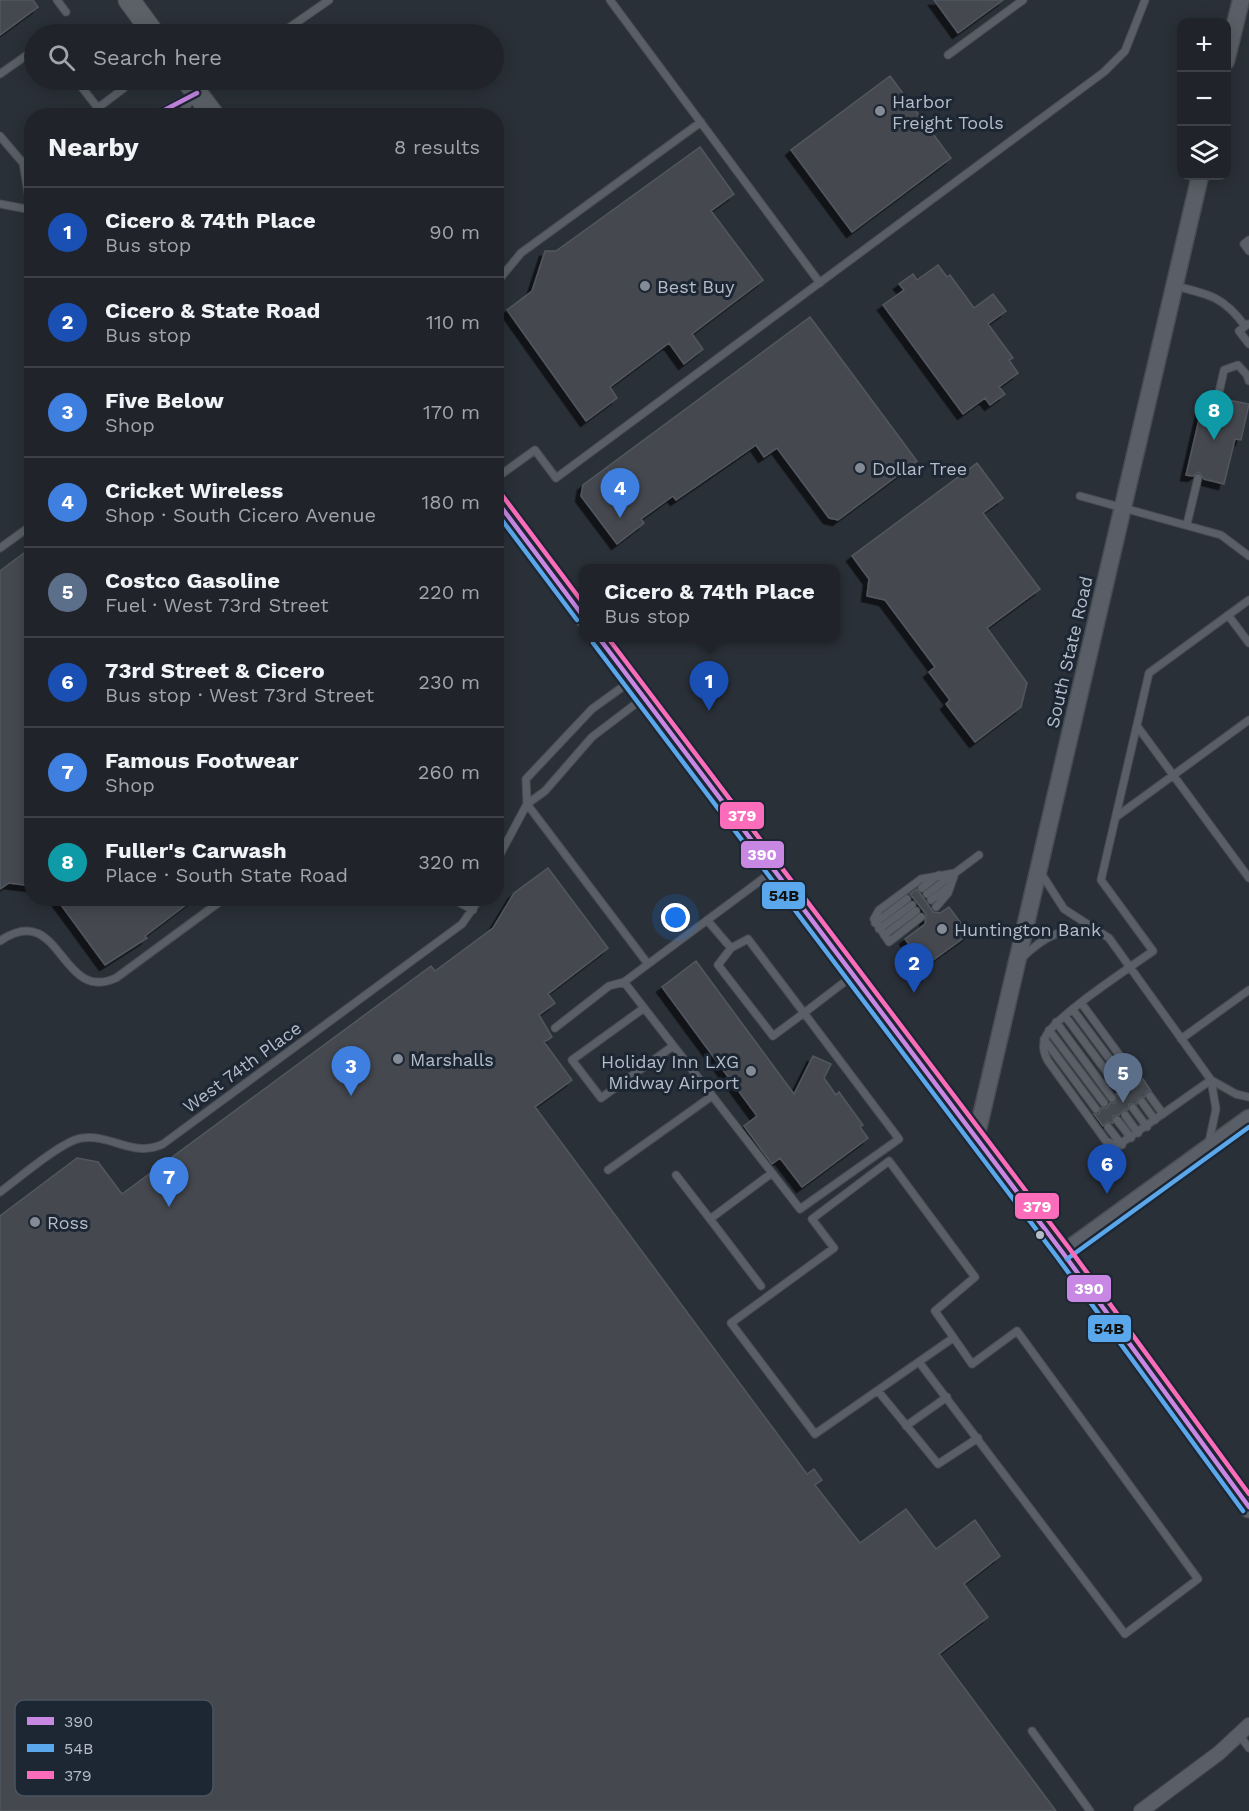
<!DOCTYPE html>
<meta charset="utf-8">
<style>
:root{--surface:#20242a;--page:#2d3036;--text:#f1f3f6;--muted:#a2a4a8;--line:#3d4147;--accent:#848b96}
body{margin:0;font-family:"Work Sans",sans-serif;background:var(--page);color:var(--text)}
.controls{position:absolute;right:18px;top:18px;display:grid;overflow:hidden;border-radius:12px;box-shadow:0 3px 15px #0003}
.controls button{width:54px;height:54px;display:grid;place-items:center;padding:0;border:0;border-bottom:2px solid var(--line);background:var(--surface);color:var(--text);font:30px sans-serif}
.you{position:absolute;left:676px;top:918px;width:21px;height:21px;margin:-15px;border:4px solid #fff;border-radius:50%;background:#1a73e8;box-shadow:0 0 0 9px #1a73e833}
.badge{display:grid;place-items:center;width:39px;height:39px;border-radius:50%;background:var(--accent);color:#fff;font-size:20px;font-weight:700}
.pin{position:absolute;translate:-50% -50px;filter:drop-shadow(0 2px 3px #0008)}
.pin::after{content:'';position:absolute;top:32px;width:21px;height:18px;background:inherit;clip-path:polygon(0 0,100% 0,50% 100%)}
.popup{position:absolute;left:579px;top:564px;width:261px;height:78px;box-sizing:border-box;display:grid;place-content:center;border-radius:12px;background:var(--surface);filter:drop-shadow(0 2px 4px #0005);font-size:20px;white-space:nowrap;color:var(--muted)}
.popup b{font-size:22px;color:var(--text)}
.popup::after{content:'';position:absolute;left:50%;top:100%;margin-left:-12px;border:12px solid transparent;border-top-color:var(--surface)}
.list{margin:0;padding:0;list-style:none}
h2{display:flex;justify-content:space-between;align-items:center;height:78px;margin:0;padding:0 24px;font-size:26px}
h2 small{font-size:20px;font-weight:400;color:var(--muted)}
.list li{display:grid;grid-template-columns:39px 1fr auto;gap:18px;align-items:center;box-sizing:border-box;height:90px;padding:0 24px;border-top:2px solid var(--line)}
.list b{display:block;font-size:22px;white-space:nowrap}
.list p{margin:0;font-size:20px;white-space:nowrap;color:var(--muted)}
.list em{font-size:20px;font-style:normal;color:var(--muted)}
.icon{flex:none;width:33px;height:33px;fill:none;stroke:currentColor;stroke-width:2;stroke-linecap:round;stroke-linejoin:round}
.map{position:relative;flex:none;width:1249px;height:1811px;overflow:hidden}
.search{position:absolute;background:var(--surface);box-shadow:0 3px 15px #0003;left:24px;top:24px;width:480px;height:66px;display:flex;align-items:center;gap:15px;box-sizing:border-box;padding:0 21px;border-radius:33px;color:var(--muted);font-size:22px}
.panel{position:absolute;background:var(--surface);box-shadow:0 3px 15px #0003;left:24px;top:108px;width:480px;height:798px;border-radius:24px}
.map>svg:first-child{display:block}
</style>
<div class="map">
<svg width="1249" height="1811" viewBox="0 0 1249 1811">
<defs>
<filter id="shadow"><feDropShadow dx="-5.5" dy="5.5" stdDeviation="0" flood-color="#0009"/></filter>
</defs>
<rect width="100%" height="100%" fill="#2a3038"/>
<path fill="#444950" stroke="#52575f" stroke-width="1.5" filter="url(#shadow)" d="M0,0H33L38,7L0,35Z
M934,0H1003L958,33Z
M890,76L951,158L852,232L791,150Z
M700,147L734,194L711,211L763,280L692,334L703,349L684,364L669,343L610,387L617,398L586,421L507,310L532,291L545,251H556Z
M938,265L947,277L950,275L974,308L993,294L1006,311L988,324L1013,358L1009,360L1018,373L999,387L1005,394L990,405L985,398L963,414L883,305L904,290L899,284L913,274L917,280Z
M810,317L917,461L838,520L829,518L777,448L764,457L756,445L676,500L673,496L641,519L644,523L617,544L581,496L583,485Z
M1205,394L1212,396L1216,402L1223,399L1249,404L1241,440L1235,439L1224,484L1204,479L1199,472L1193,476L1186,475Z
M977,463L1003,498L983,513L1040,589L987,628L1027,683L1021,707L975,742L946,704L950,700L929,672L935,667L885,600L867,596L869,579L852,556Z
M32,547V886L9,883L0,889V571Z
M548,868L608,948L548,994L555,1003L539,1015L552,1037L544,1042L572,1080L535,1107L807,1474L814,1469L822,1480L815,1485L860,1543L906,1509L936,1549L975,1520L1000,1556L964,1584L988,1617L939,1654L1056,1811H0V1216L77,1158L98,1162L122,1194L431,966L435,971L493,928L514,893Z
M917,889L933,912L940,913L949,907L969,934L925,966L905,939L925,924L926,914L910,894Z
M56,898H195L145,936L147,938L105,965Z
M696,961L794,1094L813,1056L831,1064L824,1078L836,1095L839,1092L863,1125L860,1127L868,1138L802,1187L780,1158L772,1164L744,1126L757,1116L662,987Z
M1143,1079L1151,1091L1146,1092L1145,1097L1138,1098L1137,1104H1129L1128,1110H1124L1119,1115L1113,1116V1123L1107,1122L1103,1126L1094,1114H1099L1101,1108H1107L1110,1103H1115L1116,1094L1124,1096L1126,1090H1132L1134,1084H1140Z"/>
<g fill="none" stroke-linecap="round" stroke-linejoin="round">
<g stroke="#484c53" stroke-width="9">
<path id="service" d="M57,0L66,12
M610,0L820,283
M280,34L329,0
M948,55L1023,0
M0,74L34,50
M76,80L98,108
M87,116L123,89L116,80
M152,116L197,93L216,80
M179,116L195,95
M0,136L23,163L31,210L32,348
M23,163L32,156
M0,204L32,210
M1249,240L1244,244L1249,251
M496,283L521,253L701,122
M1175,286C1209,294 1224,297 1245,326
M1248,324L1239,331L1249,344
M1218,397L1224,370L1238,365L1247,375L1249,381
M496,478L535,450L556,478L1104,72L1125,51L1145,0
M1080,496L1221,535L1249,556
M1187,524L1198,478
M0,548L32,525
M1228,615L1249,643
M1137,726L1249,878
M527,804L648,964
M527,804L526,779L592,709L628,683
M1116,817L1249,720
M496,862L527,804L545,791L592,737L642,699
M1041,873L1064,909L1109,938L1211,1080L1236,1094L1249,1097
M922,888L939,875
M927,894L979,855
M451,898L473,910
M931,900L950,886
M921,917L889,942L874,919L879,910L921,879L955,873L948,893L936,907
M707,920L731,948L748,939L804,1013L773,1036L718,965L731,948
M875,923L907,899
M879,929L912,905
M884,935L916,911
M0,941C62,899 59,1004 116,978L225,898
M1022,958C1044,936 1063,927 1094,929
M624,982L800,1209L899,1139L804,1013L851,977
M1082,1004L1137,1079
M644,1008L572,1060L601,1098L673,1046
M1073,1010L1129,1085
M1065,1016L1121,1091
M1056,1022L1112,1098
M555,1028L609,986L624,982L772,872
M1049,1030L1104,1103
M1044,1039L1096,1109
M1181,1039L1249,990
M1211,1080L1117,1146L1106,1141L1048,1061C1044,1054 1042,1046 1045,1038C1052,1018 1131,967 1153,951L1101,880L1149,673L1249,600
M1150,1096L1163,1114
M1142,1102L1155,1120
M1133,1108L1147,1127
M1125,1115L1138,1133
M1117,1120L1131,1138
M1108,1127L1122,1145
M1209,1142L1216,1109L1211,1080
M608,1170L712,1096
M676,1175L710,1219
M0,1192C18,1179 63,1140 82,1138C111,1134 134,1158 163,1144L462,924L480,898
M761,1286L710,1219L772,1173
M919,1362L1125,1634L1198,1579L1017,1331L972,1364L935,1311L975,1277L889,1161L812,1219L834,1248L731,1323L815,1434L953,1338
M878,1391L938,1464L978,1438
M906,1426L947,1397
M1032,1731L1090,1811
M1240,1736L1249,1748"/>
</g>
<g stroke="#484c53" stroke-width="16">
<path id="minor" d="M1141,1811L1219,1753L1249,1725"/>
</g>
<g stroke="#484c53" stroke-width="19">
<path id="tertiary" d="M1226,61L1241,0
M976,1138L1200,176
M1063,1253L1249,1118"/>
</g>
<g stroke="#484c55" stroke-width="23">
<path id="primary" d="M129,0L154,34
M187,80L214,116
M496,499L583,616
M599,638L1063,1253L1249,1507"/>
</g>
<use href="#service" stroke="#5a5e66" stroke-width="7"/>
<use href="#minor" stroke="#5a5e66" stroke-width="14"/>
<use href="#tertiary" stroke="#5a5e66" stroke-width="16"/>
<use href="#primary" stroke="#5c6168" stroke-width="21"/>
<g stroke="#1d2633" stroke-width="9">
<path id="bus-1" d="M153,116L197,93
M496,500L583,616
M599,638L1063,1253L1249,1507"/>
</g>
<g stroke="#1d2633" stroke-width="9">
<path id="bus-2" d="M496,512L577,620
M593,643L1057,1257L1243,1511
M1067,1259L1249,1127"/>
</g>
<g stroke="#1d2633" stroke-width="9">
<path id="bus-3" d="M502,495L583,603
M608,638L1069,1248L1249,1494"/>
</g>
<use href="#bus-1" stroke="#c787e3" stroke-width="4.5"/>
<use href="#bus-2" stroke="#5aa8eb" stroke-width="4.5"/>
<use href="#bus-3" stroke="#fb6dba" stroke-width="4.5"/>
</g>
<g fill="#848b96" stroke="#1d2633" stroke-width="2">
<circle cx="880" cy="111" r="6"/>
<circle cx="645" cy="286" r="6"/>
<circle cx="860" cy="468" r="6"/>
<circle cx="942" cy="929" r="6"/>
<circle cx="398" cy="1059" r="6"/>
<circle cx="751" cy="1071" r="6"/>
<circle cx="35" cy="1222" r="6"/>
</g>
<circle fill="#b4bcc9" stroke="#1d2633" stroke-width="2" cx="1040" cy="1235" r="5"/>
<g text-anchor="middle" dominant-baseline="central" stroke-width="6" stroke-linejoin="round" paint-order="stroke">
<g font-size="18" fill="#b4bcc9" stroke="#1d2633" text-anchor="start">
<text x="892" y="101">Harbor<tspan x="892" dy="21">Freight Tools</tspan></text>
<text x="657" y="286">Best Buy</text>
<text x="872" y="468">Dollar Tree</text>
<text x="954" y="929">Huntington Bank</text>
<text x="410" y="1059">Marshalls</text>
<text x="739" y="1061" text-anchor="end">Holiday Inn LXG<tspan x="739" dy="21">Midway Airport</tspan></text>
<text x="47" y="1222">Ross</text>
</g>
<g font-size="18" fill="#b4bcc9" stroke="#1d2633">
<text transform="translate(1069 652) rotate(-77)">South State Road</text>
<text transform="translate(242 1067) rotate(-36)">West 74th Place</text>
</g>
</g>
<rect x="15" y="1700" width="198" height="96" rx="9" fill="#1d2633" stroke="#4a5360" stroke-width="1.5"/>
<rect x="27" y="1717" width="27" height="8" fill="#c787e3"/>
<rect x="27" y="1744" width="27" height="8" fill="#5aa8eb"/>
<rect x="27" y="1771" width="27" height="8" fill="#fb6dba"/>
<g font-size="16" fill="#b4bcc9">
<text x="64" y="1727">390</text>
<text x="64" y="1754">54B</text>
<text x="64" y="1781">379</text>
</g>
<g stroke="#1d2633" stroke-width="2">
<rect x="719" y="801" width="46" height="29" rx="6" fill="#fb6dba"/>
<rect x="740" y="840" width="45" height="29" rx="6" fill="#c787e3"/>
<rect x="761" y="881" width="45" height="29" rx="6" fill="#5aa8eb"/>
<rect x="1014" y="1192" width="46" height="28" rx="6" fill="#fb6dba"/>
<rect x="1066" y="1274" width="46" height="29" rx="6" fill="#c787e3"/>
<rect x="1087" y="1314" width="45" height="29" rx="6" fill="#5aa8eb"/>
</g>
<g font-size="16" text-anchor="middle" font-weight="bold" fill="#fff">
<text x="742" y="821">379</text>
<text x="762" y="860">390</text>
<text x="1037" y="1212">379</text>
<text x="1089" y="1294">390</text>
</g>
<g font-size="16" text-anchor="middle" font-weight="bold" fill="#111">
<text x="784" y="901">54B</text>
<text x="1109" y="1334">54B</text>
</g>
</svg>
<div class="controls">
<button>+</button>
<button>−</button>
<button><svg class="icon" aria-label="layers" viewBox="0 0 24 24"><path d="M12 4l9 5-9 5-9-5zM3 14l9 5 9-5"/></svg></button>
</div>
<div class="you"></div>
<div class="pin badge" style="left:709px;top:711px;background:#1a4fb4">1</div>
<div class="popup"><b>Cicero &amp; 74th Place</b>Bus stop</div>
<div class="pin badge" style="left:914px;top:993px;background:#1a4fb4">2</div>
<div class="pin badge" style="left:351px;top:1096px;background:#3f7fe0">3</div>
<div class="pin badge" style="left:620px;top:518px;background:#3f7fe0">4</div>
<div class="pin badge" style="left:1123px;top:1103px;background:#5c6f8a">5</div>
<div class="pin badge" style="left:1107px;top:1194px;background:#1a4fb4">6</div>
<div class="pin badge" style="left:169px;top:1207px;background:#3f7fe0">7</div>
<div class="pin badge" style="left:1214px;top:440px;background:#0f9aa8">8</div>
<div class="search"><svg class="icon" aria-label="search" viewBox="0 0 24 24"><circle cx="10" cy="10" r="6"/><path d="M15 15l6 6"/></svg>Search here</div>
<section class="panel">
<h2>Nearby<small>8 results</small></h2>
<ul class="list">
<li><span class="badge" style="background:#1a4fb4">1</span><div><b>Cicero &amp; 74th Place</b><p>Bus stop</p></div><em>90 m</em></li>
<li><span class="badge" style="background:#1a4fb4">2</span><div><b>Cicero &amp; State Road</b><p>Bus stop</p></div><em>110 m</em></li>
<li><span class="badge" style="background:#3f7fe0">3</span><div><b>Five Below</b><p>Shop</p></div><em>170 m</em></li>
<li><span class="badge" style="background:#3f7fe0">4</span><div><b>Cricket Wireless</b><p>Shop · South Cicero Avenue</p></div><em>180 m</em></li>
<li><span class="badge" style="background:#5c6f8a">5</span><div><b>Costco Gasoline</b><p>Fuel · West 73rd Street</p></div><em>220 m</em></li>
<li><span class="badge" style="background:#1a4fb4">6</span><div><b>73rd Street &amp; Cicero</b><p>Bus stop · West 73rd Street</p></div><em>230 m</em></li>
<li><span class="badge" style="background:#3f7fe0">7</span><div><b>Famous Footwear</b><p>Shop</p></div><em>260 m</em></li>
<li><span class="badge" style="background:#0f9aa8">8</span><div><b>Fuller's Carwash</b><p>Place · South State Road</p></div><em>320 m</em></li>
</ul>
</section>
</div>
